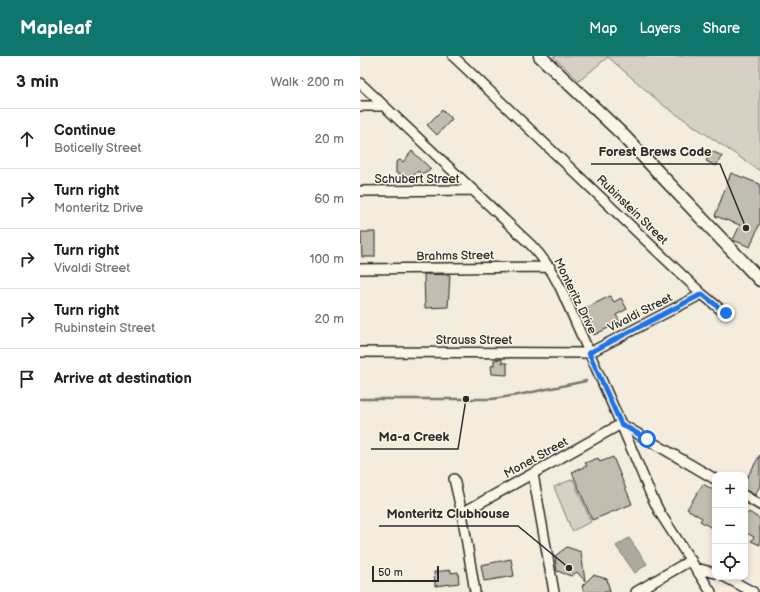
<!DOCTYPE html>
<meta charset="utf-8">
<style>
:root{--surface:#fff;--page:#f6f6f6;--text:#202124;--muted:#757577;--line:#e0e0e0;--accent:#0f766e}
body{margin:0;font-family:"Balsamiq Sans",sans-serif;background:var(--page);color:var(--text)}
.controls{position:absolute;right:12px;bottom:12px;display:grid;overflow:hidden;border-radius:8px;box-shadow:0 2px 6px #0003}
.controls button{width:36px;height:36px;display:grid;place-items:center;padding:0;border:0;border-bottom:1px solid var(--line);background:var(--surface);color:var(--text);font:20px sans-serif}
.scale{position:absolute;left:12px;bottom:10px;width:67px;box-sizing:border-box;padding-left:4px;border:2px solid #2b2b2b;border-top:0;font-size:11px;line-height:14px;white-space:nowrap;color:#2b2b2b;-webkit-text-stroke:3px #fcf5e5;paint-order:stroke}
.stop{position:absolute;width:12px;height:12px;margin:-9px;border:3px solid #1a73e8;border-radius:50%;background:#fff}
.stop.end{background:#1a73e8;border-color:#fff;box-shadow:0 1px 4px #0008}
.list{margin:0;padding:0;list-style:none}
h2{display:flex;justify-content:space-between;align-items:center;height:52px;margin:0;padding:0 16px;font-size:17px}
h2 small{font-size:13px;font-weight:400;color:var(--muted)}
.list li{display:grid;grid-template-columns:26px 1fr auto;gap:12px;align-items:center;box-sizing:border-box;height:60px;padding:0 16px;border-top:1px solid var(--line)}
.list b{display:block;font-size:15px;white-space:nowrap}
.list p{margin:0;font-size:13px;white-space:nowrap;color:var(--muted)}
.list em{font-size:13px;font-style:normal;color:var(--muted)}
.icon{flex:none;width:22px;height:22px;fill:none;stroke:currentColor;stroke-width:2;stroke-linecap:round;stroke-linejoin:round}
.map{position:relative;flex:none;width:400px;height:536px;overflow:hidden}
header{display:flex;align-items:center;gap:24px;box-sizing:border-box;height:56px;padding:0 20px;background:var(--accent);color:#fff}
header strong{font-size:19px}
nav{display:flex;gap:22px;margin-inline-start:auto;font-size:14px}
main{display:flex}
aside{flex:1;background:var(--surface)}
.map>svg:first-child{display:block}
</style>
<header>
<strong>Mapleaf</strong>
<nav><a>Map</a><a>Layers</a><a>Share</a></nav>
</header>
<main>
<aside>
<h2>3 min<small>Walk · 200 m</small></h2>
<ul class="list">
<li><svg class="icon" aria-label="ahead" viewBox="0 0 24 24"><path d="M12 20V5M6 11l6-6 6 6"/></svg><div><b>Continue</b><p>Boticelly Street</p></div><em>20 m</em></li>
<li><svg class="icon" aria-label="right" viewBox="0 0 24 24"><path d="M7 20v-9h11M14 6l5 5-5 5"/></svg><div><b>Turn right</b><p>Monteritz Drive</p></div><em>60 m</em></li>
<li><svg class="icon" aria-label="right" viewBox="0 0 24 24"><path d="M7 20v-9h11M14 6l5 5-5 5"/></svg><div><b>Turn right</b><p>Vivaldi Street</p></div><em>100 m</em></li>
<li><svg class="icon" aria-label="right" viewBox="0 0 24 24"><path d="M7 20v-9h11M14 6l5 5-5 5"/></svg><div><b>Turn right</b><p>Rubinstein Street</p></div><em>20 m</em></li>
<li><svg class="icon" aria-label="arrive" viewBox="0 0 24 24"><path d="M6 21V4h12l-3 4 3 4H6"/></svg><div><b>Arrive at destination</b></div></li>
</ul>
</aside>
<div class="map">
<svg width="400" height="536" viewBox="0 0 400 536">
<rect width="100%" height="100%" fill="#f4edde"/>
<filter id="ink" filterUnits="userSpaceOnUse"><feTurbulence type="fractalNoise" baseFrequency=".025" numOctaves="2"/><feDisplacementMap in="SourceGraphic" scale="8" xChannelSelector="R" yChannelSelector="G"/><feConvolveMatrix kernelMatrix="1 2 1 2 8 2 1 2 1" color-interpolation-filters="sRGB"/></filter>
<g filter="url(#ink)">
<path fill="#d6d1c4" stroke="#807e78" d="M193,0H400V115L303,49L248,1L219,25Z
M213,423L231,466L212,475L194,431Z"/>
<path fill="#afaaa0" stroke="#7a7771" d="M269,482L287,508L275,517L256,490Z"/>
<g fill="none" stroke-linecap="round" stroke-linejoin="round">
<path stroke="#7a7771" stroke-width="2.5" d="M0,343H132L158,339L226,325"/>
</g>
<path fill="#c2bdb1" stroke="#2b2b2b" d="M82,54L92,63L77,79L67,69Z
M52,95L71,113L61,118L58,115L49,124L43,118L36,117V106L40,104L43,106Z
M352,95L362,100L356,110L346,105Z
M371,117L400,128V167L390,191L373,184L380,169L355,160Z
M1,176H15V201H2Z
M64,218L90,219L88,251L65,252Z
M250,240L254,246L261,242L267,253L256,259L260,266L234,279L222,254Z
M142,303V307H147V319L132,318L131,310L134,309V304Z
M400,399V430L395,439L385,434V425Z
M253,401L272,448L232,464L212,416L227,410L225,407L238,402L240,406Z
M343,428L355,435V474L340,465L342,462L327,453Z
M389,456L400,463V489L391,485L394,481L385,476V460Z
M207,491L221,496L225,525L217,516L211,520L197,515L195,500Z
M151,503L154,520L124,525L121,509Z
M91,514V517L98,516L99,527L75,530L74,516Z
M233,519L247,523L250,536H224L222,530Z"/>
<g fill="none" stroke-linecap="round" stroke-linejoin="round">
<g stroke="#2b2b2b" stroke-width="12">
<path id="minor" d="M93,0L342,238L365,257
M0,27L171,189C184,202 192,215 200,231L261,368L291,439L300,457L351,536
M0,50H24
M0,135L114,134
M0,213L190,211
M0,296L229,297L342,238
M173,418L194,536
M94,423L102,457L115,536
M385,440L400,449
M102,457L261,368L355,423
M336,512L355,517
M365,521L393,536
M276,536L331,504"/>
</g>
<g stroke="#2b2b2b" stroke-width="15">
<path id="major" d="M180,0L263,79L400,224"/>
</g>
<use href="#minor" stroke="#fcf5e5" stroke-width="9"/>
<use href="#major" stroke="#fcf5e5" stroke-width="12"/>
</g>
</g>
<g fill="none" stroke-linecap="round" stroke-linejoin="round" filter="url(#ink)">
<path stroke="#1a73e8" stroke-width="5" d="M287,383L261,368L229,297L342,238L366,257"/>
</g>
<g text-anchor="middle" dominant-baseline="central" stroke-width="3" stroke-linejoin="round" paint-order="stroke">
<g font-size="12" fill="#2b2b2b" stroke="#fcf5e5">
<text x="57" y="123">Schubert Street</text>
<text transform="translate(272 154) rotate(44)">Rubinstein Street</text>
<text transform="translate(95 200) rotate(-1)">Brahms Street</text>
<text transform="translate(215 240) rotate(64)">Monteritz Drive</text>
<text transform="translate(280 257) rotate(-27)">Vivaldi Street</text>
<text x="114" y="284">Strauss Street</text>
<text transform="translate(176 402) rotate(-29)">Monet Street</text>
</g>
</g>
<path fill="none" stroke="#2b2b2b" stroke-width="1.5" d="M386 172L360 108H231M106 343L98 393H11M209 512L158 470H19"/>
<g fill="#2b2b2b" stroke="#fcf5e5" stroke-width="1.5">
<circle cx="386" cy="172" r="4"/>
<circle cx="106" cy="343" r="4"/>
<circle cx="209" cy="512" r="4"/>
</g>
<g font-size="13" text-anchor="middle" font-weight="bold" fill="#2b2b2b" stroke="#fcf5e5" stroke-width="3" stroke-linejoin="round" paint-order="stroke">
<text x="295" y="100">Forest Brews Code</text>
<text x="54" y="385">Ma-a Creek</text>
<text x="88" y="462">Monteritz Clubhouse</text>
</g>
</svg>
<div class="controls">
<button>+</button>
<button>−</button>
<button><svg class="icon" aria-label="locate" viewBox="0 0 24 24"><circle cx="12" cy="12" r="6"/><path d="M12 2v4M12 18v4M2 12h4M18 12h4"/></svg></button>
</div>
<div class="scale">50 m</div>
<div class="stop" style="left:287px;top:383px"></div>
<div class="stop end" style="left:366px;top:257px"></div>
</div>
</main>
